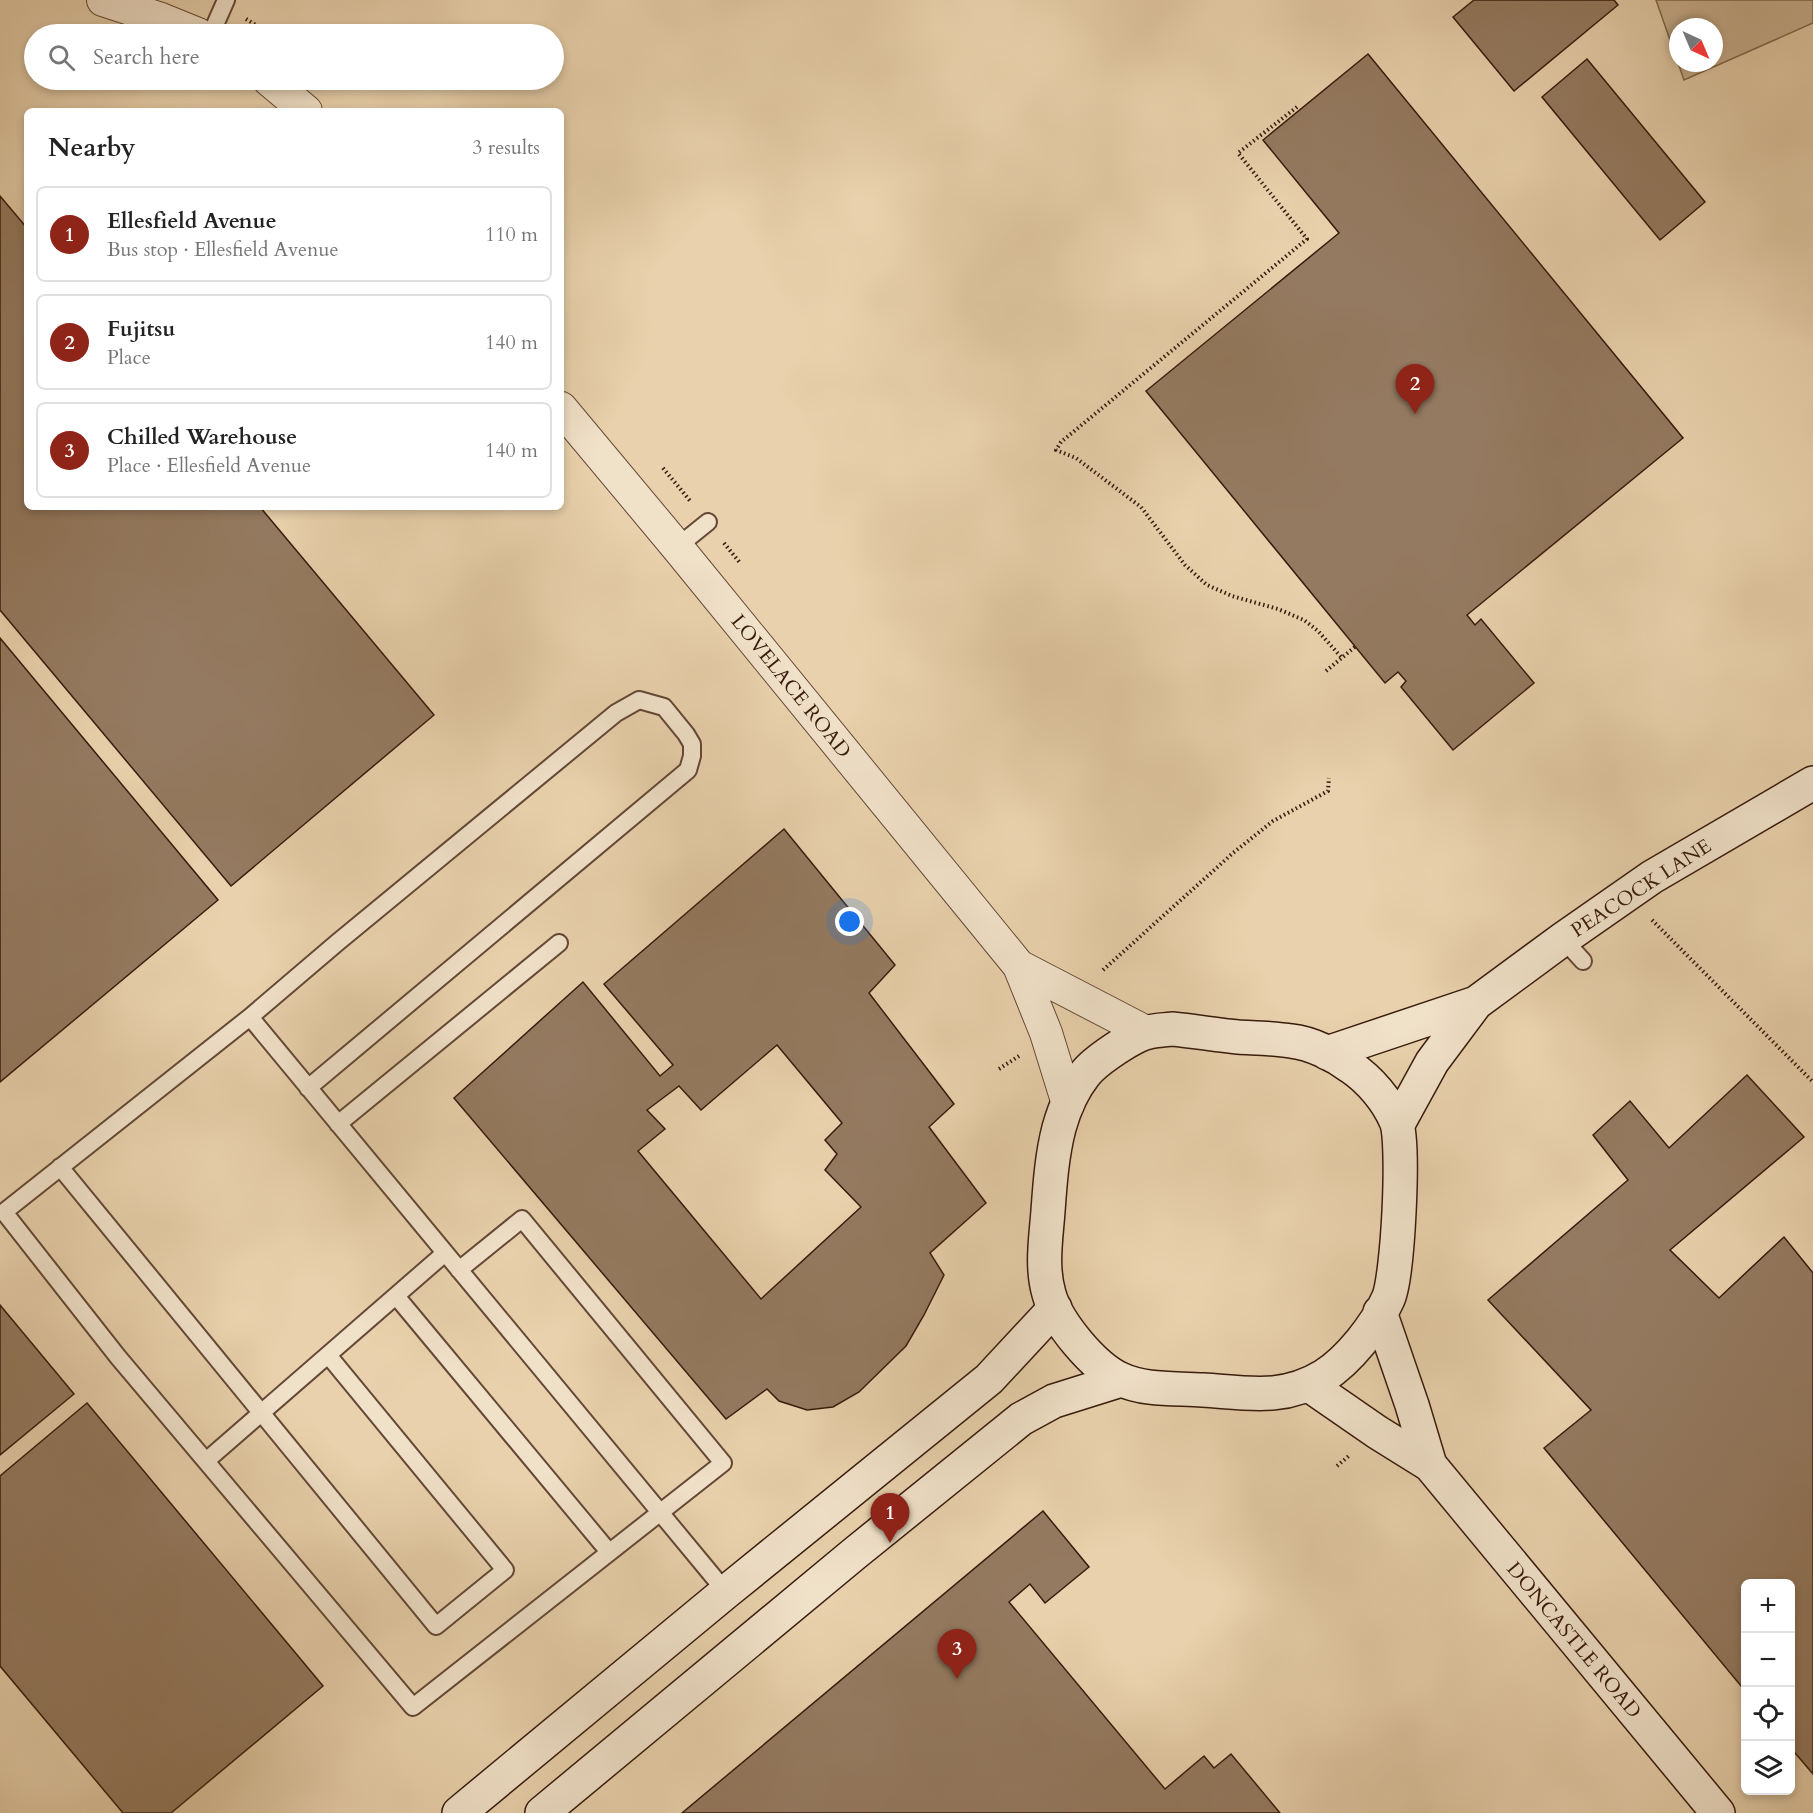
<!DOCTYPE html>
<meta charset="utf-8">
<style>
:root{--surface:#fff;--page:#f6f6f6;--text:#222;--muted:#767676;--line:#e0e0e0;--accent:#8f2418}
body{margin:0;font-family:Cardo,serif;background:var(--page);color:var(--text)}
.controls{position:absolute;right:18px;bottom:18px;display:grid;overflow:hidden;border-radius:9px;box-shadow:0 3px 9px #0003}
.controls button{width:54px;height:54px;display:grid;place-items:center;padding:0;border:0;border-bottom:2px solid var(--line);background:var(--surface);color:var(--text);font:30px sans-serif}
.compass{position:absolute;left:1669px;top:18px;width:54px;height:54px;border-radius:50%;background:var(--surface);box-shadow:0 3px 9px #0003;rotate:136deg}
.you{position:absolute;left:850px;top:922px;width:21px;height:21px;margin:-15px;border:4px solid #fff;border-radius:50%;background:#1a73e8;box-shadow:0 0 0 9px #1a73e833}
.badge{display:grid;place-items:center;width:39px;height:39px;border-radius:50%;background:var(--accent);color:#fff;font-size:20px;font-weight:700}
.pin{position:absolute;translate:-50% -50px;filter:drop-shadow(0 2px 3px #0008)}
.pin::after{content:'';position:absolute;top:32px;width:21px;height:18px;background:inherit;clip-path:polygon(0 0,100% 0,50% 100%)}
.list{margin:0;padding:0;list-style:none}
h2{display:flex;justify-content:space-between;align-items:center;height:78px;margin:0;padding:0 24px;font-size:26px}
h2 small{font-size:20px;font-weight:400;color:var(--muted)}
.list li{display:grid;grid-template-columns:39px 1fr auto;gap:18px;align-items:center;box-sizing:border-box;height:96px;margin:0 12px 12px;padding:0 12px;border:2px solid var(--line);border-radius:9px}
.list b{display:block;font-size:22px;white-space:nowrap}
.list p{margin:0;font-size:20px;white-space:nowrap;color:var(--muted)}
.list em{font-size:20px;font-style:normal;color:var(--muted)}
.icon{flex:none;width:33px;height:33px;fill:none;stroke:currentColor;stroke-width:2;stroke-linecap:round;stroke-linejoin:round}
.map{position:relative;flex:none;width:1813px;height:1813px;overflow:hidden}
.search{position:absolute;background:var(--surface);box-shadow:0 3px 9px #0003;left:24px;top:24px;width:540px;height:66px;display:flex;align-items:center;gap:15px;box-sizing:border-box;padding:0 21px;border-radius:33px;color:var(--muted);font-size:22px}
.panel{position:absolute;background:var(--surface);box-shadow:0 3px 9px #0003;left:24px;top:108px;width:540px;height:402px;border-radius:9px}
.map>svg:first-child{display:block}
</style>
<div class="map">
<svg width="1813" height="1813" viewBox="0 0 1813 1813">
<rect width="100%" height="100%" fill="#e8d1ac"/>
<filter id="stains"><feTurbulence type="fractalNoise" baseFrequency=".00333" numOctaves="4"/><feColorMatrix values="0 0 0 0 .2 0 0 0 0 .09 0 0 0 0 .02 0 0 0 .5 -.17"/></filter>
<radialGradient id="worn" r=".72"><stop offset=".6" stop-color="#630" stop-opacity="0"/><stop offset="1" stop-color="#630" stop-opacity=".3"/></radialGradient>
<path fill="#cab291" stroke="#81664f" stroke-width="1.5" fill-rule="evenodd" d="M1656,0H1813V23L1684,80ZM1678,27H1714V63H1678Z"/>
<path fill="#947a60" stroke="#381b0d" stroke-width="1.5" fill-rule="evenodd" d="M1474,0H1614L1618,5L1514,91L1453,17Z
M1368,54L1683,438L1467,615L1475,625L1481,619L1534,683L1453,750L1401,687L1406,681L1398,672L1385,683L1146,391L1339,233L1263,140Z
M1587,59L1705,202L1660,240L1542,97Z
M0,196L27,228V507H260L434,715L231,886L0,610Z
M0,638L218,900L0,1082Z
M784,829L895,965L869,993L954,1104L929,1127L986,1203L930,1253L944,1275L924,1315L906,1346L859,1392L833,1407L807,1410L779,1401L767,1389L726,1419L454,1098L583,982L660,1076L673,1065L604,984ZM777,1045L842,1123L825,1140L837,1154L825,1170L861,1207L761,1299L638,1151L665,1129L647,1110L679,1086L701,1110Z
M1747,1075L1804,1137L1670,1250L1719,1298L1784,1237L1813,1273V1774L1790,1747V1584H1746V1692L1544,1448L1591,1410L1488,1300L1628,1180L1593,1135L1630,1101L1669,1148Z
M0,1305L74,1394L0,1455Z
M87,1403L323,1686L171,1813H123L0,1666V1476Z
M1043,1511L1089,1567L1045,1603L1030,1584L1009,1602L1165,1789L1204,1756L1214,1768L1231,1754L1280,1813H682Z"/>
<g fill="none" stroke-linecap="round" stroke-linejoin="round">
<g stroke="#644835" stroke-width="20">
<path id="lane" d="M211,34L226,0
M677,547L708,522
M1563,939L1583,961
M250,1017L726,1592
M308,1088L688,770L692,756V744L686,734L664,707L639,700L616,713L338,942L250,1017L4,1212L118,1357L413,1707L723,1463L522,1219L459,1270
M338,1124L559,943
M60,1167L436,1626L505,1570L328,1355
M396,1296L609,1552
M206,1461L445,1253"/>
</g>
<g stroke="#644835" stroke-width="34">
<path id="street" d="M103,0L161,19L198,34
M269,80L306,111
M561,408L677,547L1019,966L1046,1033L1068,1104
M1019,966L1146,1032"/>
</g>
<g stroke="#381b0d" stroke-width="36">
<path id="secondary" d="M1172,1029C1194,1031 1216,1035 1238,1037C1255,1038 1273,1038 1291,1041C1311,1043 1335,1055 1351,1067C1370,1080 1387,1100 1396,1121C1405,1141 1398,1278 1388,1299C1376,1326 1349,1360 1324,1376C1283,1401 1248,1393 1203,1390C1176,1388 1145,1391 1120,1379C1093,1366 1057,1323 1049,1294C1041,1267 1046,1238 1048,1211C1050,1183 1052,1155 1059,1128C1064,1110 1073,1089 1085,1074C1095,1061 1133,1035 1149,1032C1156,1030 1165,1030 1172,1029Z
M1327,1053L1476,1003
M1398,1124L1432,1062L1476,1003L1563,939L1652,877L1813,783
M1380,1312L1412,1405L1430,1465
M1309,1385L1377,1432L1430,1465L1718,1813
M459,1813L726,1592L989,1379L1055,1308
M542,1813L854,1554L1021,1419L1054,1401L1121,1380"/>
</g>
<path stroke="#381b0d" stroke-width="4" stroke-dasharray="1.5 3" stroke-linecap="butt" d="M246,19L264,30
M1297,107L1238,153L1307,239L1061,442L1056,450L1076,458L1141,507L1185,565L1207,585L1232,596L1278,609L1304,620L1318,631L1342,658
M663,468L691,502
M724,543L741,564
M1326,671L1356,646
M1652,920L1813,1082
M1103,970L1233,853L1273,821L1328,791L1329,778
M999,1069L1019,1056
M1337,1466L1350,1455"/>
<use href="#lane" stroke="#f0e1c9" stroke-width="16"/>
<use href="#street" stroke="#f0e1c9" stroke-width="32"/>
<use href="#secondary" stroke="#f0e1c9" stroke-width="33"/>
</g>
<g text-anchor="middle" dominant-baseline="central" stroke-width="6" stroke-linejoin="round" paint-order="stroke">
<g font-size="20" fill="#381b0d" stroke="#f0e1c9">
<text transform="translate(791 686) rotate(51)">LOVELACE ROAD</text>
<text transform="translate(1641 888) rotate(-33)">PEACOCK LANE</text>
<text transform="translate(1574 1640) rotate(50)">DONCASTLE ROAD</text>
</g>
</g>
<rect width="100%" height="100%" filter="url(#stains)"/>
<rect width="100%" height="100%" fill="url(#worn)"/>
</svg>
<div class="controls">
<button>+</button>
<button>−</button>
<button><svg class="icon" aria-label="locate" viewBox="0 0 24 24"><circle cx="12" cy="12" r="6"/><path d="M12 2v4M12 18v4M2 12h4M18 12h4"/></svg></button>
<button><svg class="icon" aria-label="layers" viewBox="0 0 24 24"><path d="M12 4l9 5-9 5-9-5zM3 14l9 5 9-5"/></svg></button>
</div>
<svg class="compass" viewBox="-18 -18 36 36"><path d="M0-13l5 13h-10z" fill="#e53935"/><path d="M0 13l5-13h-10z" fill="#767676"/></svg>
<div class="you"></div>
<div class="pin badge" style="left:890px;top:1543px">1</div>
<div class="pin badge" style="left:1415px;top:414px">2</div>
<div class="pin badge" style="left:957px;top:1679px">3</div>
<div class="search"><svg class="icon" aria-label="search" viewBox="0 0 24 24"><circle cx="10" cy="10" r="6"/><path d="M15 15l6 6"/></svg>Search here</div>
<section class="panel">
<h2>Nearby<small>3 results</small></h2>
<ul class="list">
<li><span class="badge">1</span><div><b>Ellesfield Avenue</b><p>Bus stop · Ellesfield Avenue</p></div><em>110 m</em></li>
<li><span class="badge">2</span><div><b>Fujitsu</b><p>Place</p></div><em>140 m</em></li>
<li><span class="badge">3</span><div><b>Chilled Warehouse</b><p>Place · Ellesfield Avenue</p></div><em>140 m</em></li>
</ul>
</section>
</div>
